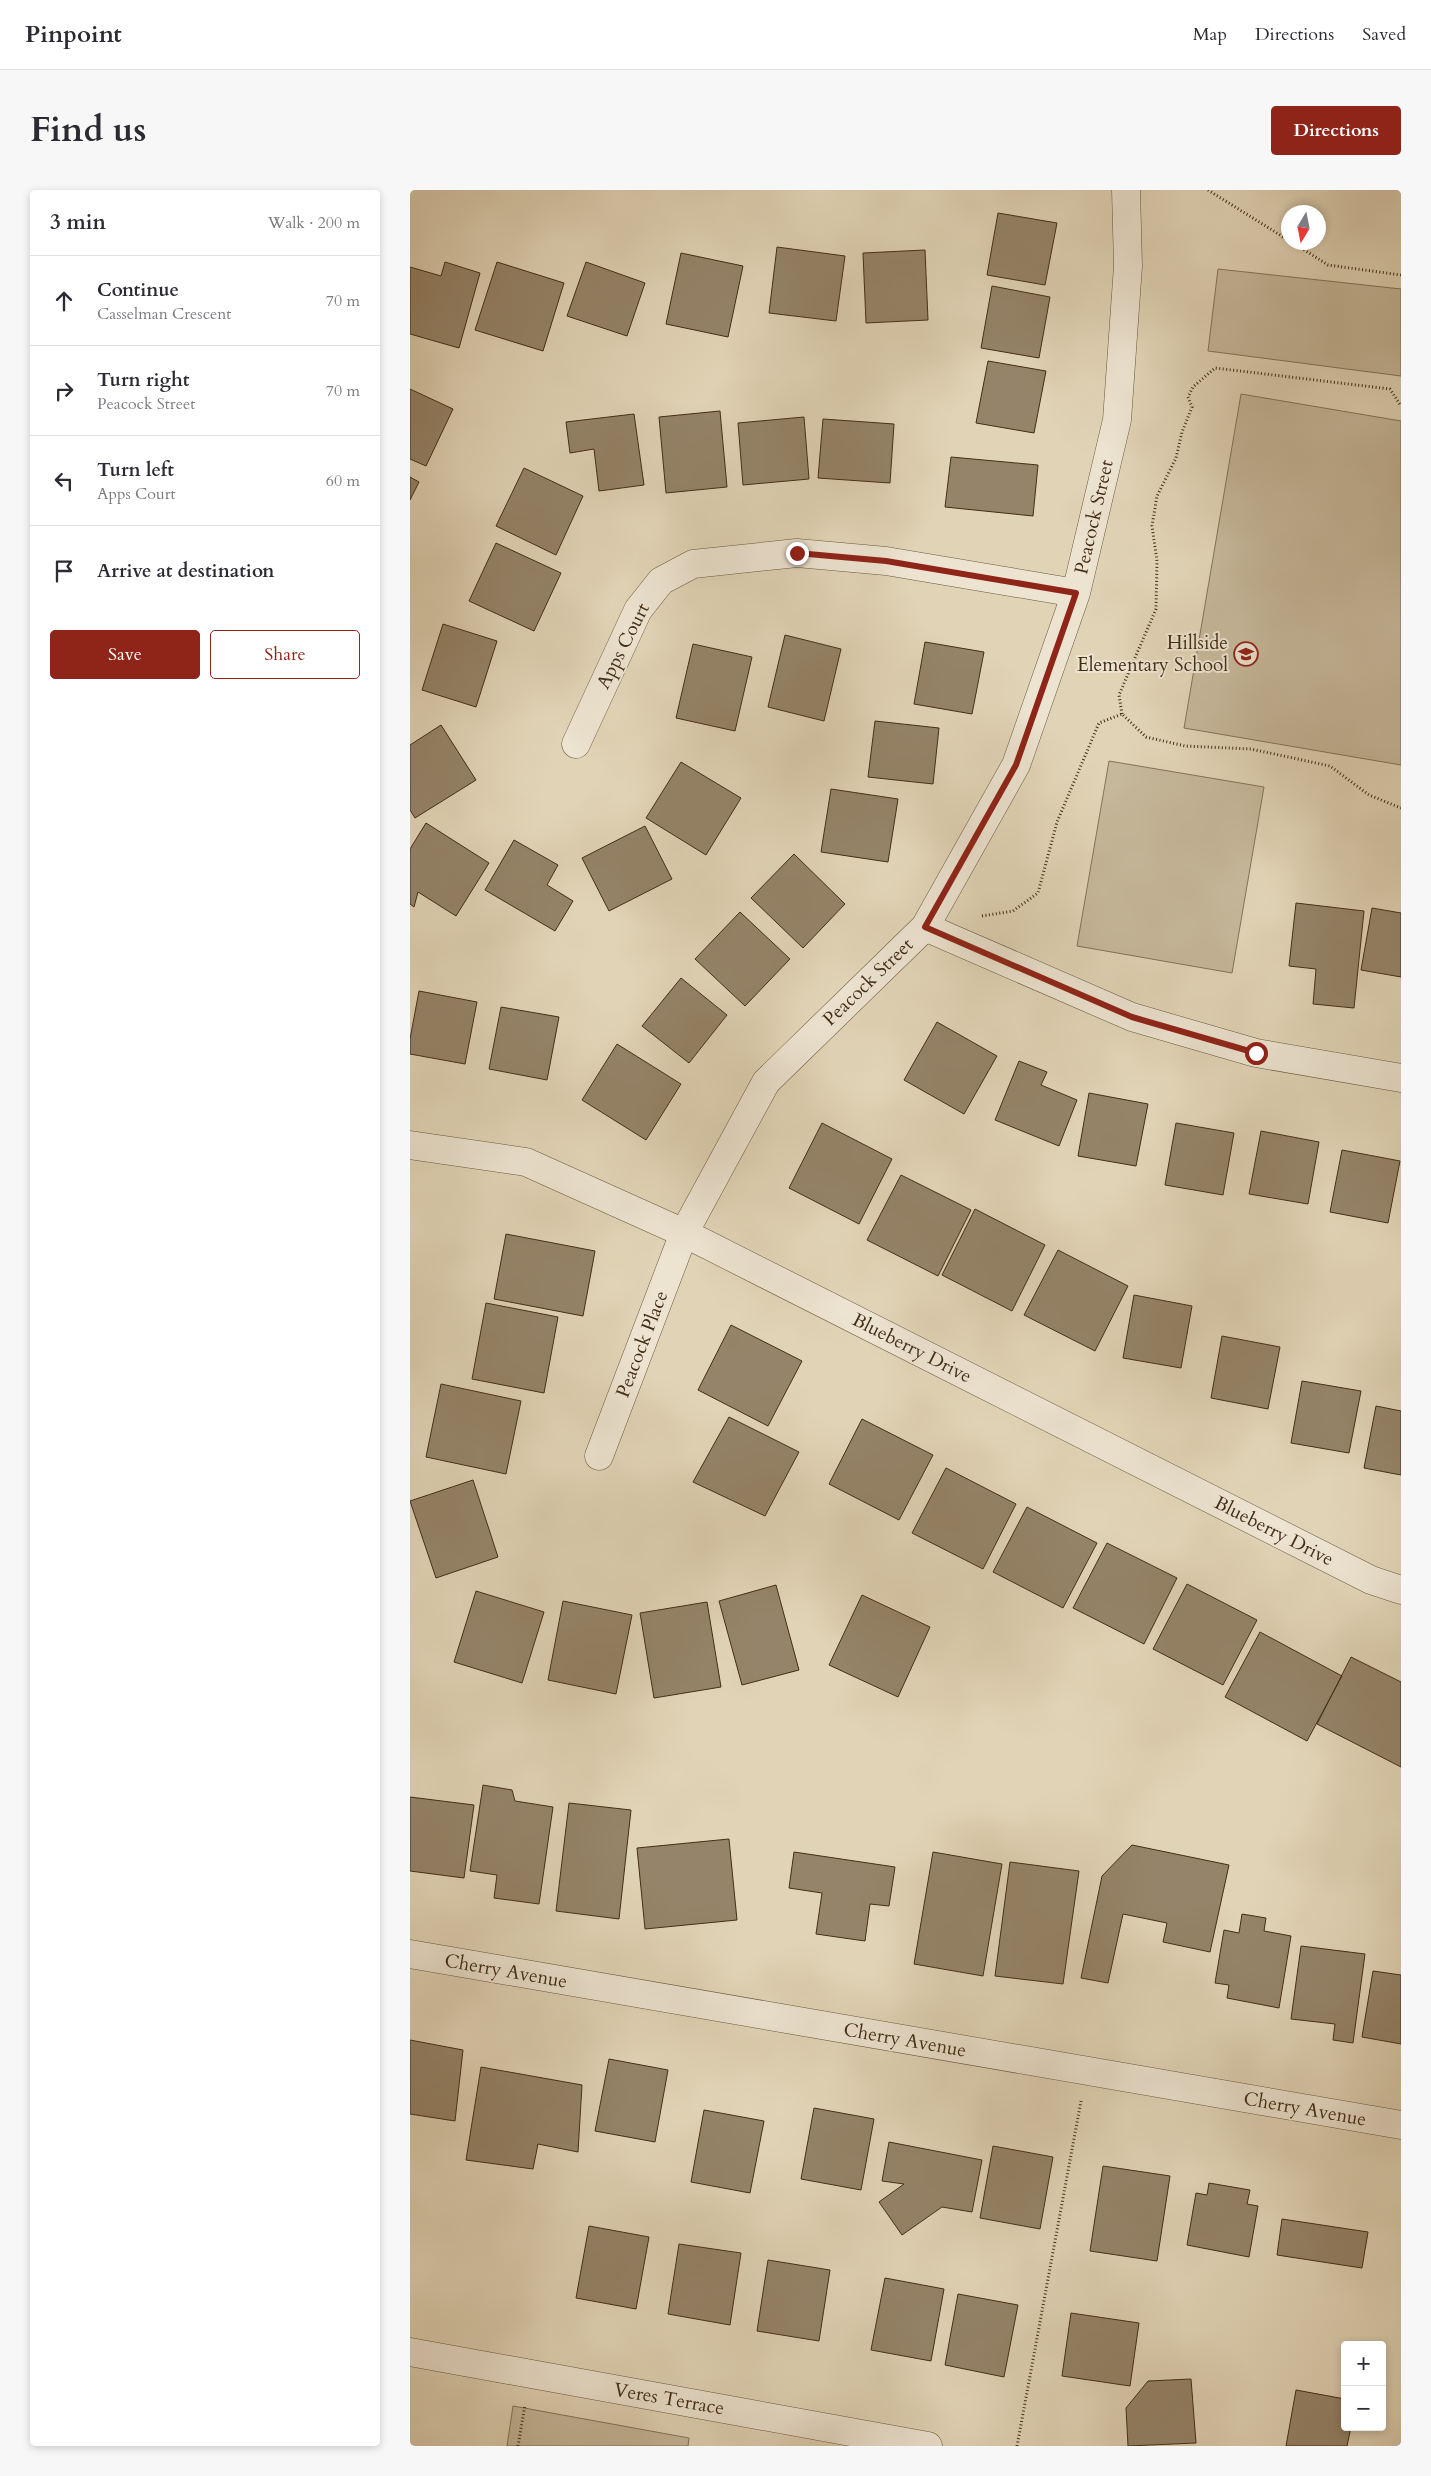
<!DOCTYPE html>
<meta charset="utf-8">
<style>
:root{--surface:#fff;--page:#f7f7f7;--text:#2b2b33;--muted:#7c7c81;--line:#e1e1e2;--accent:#8f2418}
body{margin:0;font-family:Cardo,serif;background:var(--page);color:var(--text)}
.controls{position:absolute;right:15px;bottom:15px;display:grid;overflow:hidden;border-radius:5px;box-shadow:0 2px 8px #0003}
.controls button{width:45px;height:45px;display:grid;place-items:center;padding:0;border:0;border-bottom:1px solid var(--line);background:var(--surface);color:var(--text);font:25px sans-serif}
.compass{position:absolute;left:871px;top:15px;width:45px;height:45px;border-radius:50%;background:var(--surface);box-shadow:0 2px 8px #0003;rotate:190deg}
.stop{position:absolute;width:15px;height:15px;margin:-11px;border:4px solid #8f2418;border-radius:50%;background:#fff}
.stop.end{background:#8f2418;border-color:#fff;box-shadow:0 1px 5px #0008}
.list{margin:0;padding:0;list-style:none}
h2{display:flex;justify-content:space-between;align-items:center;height:65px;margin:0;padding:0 20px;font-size:21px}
h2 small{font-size:16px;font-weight:400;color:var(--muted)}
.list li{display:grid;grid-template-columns:32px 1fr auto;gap:15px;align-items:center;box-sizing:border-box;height:90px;padding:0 20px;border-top:1px solid var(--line)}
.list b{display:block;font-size:19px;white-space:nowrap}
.list p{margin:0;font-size:16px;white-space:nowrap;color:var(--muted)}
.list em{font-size:16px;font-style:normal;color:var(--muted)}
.actions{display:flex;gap:10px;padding:15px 20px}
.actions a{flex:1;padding:11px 0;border:1px solid var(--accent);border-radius:5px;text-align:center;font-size:18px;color:var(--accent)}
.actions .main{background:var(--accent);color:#fff}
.icon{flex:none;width:28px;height:28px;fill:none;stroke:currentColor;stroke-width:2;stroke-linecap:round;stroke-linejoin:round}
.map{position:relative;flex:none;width:991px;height:2256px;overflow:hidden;border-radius:5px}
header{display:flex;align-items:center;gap:30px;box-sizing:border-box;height:70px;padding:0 25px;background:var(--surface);border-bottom:1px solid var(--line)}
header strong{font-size:24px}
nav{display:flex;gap:28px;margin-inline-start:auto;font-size:18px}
.intro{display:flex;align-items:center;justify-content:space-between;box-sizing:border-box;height:120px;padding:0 30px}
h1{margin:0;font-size:35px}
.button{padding:12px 22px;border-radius:5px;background:var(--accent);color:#fff;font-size:18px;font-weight:700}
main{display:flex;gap:30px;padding:0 30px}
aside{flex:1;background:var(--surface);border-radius:5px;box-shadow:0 2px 8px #0003}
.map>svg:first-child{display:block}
</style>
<header>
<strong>Pinpoint</strong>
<nav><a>Map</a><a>Directions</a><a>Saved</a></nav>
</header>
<div class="intro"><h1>Find us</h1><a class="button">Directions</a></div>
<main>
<aside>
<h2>3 min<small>Walk · 200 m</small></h2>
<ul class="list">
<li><svg class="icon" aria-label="ahead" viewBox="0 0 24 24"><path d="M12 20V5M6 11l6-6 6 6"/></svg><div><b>Continue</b><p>Casselman Crescent</p></div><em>70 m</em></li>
<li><svg class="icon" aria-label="right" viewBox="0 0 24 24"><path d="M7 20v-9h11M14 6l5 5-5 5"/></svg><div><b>Turn right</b><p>Peacock Street</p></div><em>70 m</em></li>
<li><svg class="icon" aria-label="left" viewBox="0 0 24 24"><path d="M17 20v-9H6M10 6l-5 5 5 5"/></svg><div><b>Turn left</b><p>Apps Court</p></div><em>60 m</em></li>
<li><svg class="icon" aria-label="arrive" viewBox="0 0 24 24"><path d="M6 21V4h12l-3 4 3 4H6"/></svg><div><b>Arrive at destination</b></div></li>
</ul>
<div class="actions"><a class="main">Save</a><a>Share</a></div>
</aside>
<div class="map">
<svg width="991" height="2256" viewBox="0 0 991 2256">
<rect width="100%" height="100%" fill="#e1d4b6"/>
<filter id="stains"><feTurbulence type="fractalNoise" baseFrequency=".004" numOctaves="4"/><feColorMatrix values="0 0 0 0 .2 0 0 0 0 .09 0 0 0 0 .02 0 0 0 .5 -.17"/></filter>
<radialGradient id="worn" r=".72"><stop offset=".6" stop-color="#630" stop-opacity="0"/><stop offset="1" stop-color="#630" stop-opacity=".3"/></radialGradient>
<path fill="#c6b89b" stroke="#847358" d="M808,79L991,99V186L798,161Z
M831,204L991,231V575L774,538Z
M699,571L854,597L822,783L667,756Z
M103,2216L279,2248L278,2256H97Z"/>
<path fill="#958469" stroke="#432e16" d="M588,23L647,33L635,95L577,85Z
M367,57L435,66L426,131L359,123Z
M515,60L518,130L456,133L453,63Z
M271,63L333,76L318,147L256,134Z
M35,72L70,83L49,158L0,144V77L31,86Z
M87,72L154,93L133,161L65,140Z
M176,72L235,93L217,146L157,126Z
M582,96L640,107L629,168L571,158Z
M578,171L636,181L624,243L566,233Z
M0,199L43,219L16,276L0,269Z
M310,221L317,297L256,303L249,227Z
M224,224L234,295L189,301L184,259L160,263L156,232Z
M394,227L399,289L333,295L328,233Z
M413,229L484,234L480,293L408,288Z
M541,267L628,275L623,326L535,317Z
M114,278L173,306L146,365L86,336Z
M0,287L9,292L0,310Z
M86,353L151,383L124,441L59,411Z
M33,434L87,451L66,517L12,500Z
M375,445L431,459L414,531L358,517Z
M515,452L574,462L562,524L504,514Z
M283,454L342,467L325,541L266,528Z
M465,531L529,538L523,594L458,587Z
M31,535L66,590L5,628L0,620V555Z
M271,572L331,608L296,665L236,628Z
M421,599L488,609L478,672L411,662Z
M16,633L79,673L46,726L8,702L4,717L0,714V659Z
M235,636L262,689L199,721L172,668Z
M104,650L148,675L137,695L163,711L145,741L75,700Z
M384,664L435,714L393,758L341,708Z
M886,713L954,721L944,818L903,814L906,779L879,776Z
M962,718L991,723V787L951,780Z
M330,722L380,769L335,816L285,769Z
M271,788L317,825L279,873L232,836Z
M9,801L67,812L55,874L0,864V849Z
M91,817L149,827L137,890L79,879Z
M527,832L587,866L554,924L494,890Z
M207,854L271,894L236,950L172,910Z
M609,871L637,882L631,895L667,910L649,956L585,930Z
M679,903L738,914L726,976L668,966Z
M412,933L482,969L449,1034L379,998Z
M766,933L824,943L813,1005L755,995Z
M851,941L909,952L898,1014L839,1004Z
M932,960L990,971L978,1033L920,1022Z
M491,985L561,1020L528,1086L457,1050Z
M565,1019L635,1055L602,1121L532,1085Z
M96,1044L185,1061L173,1126L84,1109Z
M648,1060L718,1096L685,1161L614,1125Z
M724,1105L782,1116L771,1178L713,1168Z
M76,1113L148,1127L134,1203L62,1189Z
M321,1135L392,1171L358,1236L288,1200Z
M812,1146L870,1157L858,1219L801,1208Z
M892,1191L951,1201L939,1263L881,1253Z
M31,1194L111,1211L96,1284L16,1267Z
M966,1216L991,1221V1285L954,1278Z
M319,1227L389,1262L355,1326L283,1292Z
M452,1229L523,1265L489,1330L419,1294Z
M536,1278L606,1314L573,1379L502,1343Z
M63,1290L88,1367L26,1388L0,1311Z
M617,1317L687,1353L653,1418L583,1382Z
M697,1353L767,1388L734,1454L663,1418Z
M777,1394L847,1430L813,1495L743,1459Z
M366,1395L389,1480L332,1495L309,1411Z
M66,1401L134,1422L112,1493L44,1472Z
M452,1405L520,1437L488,1507L419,1475Z
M153,1411L222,1425L206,1504L138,1490Z
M297,1412L311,1497L244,1508L230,1423Z
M850,1442L932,1486L897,1551L815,1507Z
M941,1467L991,1492V1577L907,1534Z
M73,1595L102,1600L105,1611L143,1617L129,1714L84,1708L87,1685L60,1681Z
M0,1607L64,1615L54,1688L0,1681Z
M159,1613L221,1620L209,1729L146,1721Z
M319,1649L327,1730L235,1739L227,1658Z
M722,1655L819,1675L800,1762L753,1752L757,1733L713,1724L698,1793L671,1788L692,1686Z
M384,1662L485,1677L479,1716L460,1714L455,1751L406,1744L412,1703L379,1698Z
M523,1662L592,1674L573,1786L504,1774Z
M600,1672L669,1681L653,1794L585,1786Z
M832,1724L856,1728L854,1741L881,1746L869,1818L817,1808L819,1795L805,1793L814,1740L829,1743Z
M891,1756L955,1764L943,1853L923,1850L925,1834L881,1829Z
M963,1781L991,1785V1854L952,1847Z
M0,1850L53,1860L45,1931L0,1924Z
M199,1869L258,1880L245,1952L185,1941Z
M71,1877L172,1895L168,1962L128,1954L123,1979L56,1970Z
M404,1918L464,1929L451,2000L391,1989Z
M294,1920L354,1931L340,2003L281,1992Z
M479,1952L572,1970L562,2022L532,2017L492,2045L469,2012L494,1994L472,1991Z
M583,1956L643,1967L630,2039L570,2028Z
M693,1976L760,1986L747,2071L680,2061Z
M799,1993L840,2000L837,2014L848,2016L839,2067L777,2055L786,2003L797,2005Z
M872,2029L958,2042L952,2078L867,2065Z
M179,2036L239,2047L226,2119L166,2108Z
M269,2054L331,2063L320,2135L258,2124Z
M358,2070L420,2080L409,2151L347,2141Z
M475,2088L534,2099L521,2171L461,2160Z
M548,2104L608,2115L594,2187L535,2175Z
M661,2123L729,2133L720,2196L652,2186Z
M781,2189L786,2253L718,2256L716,2218L738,2191Z
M886,2200L935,2209V2237H941L937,2256H876Z"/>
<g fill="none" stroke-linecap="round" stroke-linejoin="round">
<g stroke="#6a583e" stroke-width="29">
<path id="minor" d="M166,554L228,420L251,391L283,374L387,363L476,371L666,403
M515,737L722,827L846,863L991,888
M0,955L116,972L274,1043L961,1390L991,1400
M189,1266L274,1043L356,892L515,737L606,575L666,403L707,230L718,76L716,0
M0,1764L991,1935
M0,2162L518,2256"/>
</g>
<path stroke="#432e16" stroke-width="3" stroke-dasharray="1 2.5" stroke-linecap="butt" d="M798,0L878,50
M882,52L918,75L991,85
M712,524L709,505L746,419L747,371L742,336L747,306L766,268L772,242L782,217L778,207L783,197L805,178L980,199L991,216
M572,726L603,721L628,703L647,632L689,533L712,524L736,547L775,556L841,559L920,576L959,605L991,618
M108,2256L115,2215
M607,2256L671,1911"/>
<use href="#minor" stroke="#ece3d0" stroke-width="28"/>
</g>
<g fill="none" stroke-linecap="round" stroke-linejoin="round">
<path stroke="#8f2418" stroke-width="6" d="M387,363L476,371L666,403L606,575L515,737L722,827L846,863"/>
</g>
<defs>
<g id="school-ring" transform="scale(1.25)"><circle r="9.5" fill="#ece3d0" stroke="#8f2418" stroke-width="1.5"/><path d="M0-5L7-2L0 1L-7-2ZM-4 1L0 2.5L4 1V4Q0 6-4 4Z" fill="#8f2418"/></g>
</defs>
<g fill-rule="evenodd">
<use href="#school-ring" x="836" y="464"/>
</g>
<g text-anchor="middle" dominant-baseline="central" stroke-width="4" stroke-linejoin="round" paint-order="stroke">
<g font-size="19" fill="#432e16" stroke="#ece3d0">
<text transform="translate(684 327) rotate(-77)">Peacock Street</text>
<text transform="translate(213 456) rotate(-63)">Apps Court</text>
<text transform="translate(458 792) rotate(-44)">Peacock Street</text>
<text transform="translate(232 1154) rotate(-69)">Peacock Place</text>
<text transform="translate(502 1158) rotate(27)">Blueberry Drive</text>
<text transform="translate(864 1341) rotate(27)">Blueberry Drive</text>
<text transform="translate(96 1781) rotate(10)">Cherry Avenue</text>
<text transform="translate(495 1850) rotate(10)">Cherry Avenue</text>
<text transform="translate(895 1919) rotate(10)">Cherry Avenue</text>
<text transform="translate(259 2209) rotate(10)">Veres Terrace</text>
</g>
<g font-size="19" fill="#432e16" stroke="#ece3d0" text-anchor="end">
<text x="818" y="453">Hillside<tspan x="818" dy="22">Elementary School</tspan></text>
</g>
</g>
<rect width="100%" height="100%" filter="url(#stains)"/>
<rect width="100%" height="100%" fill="url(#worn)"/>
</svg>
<div class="controls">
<button>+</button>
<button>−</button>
</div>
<svg class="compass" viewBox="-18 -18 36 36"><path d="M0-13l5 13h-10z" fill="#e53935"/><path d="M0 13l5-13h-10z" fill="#7c7c81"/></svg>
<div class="stop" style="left:846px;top:863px"></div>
<div class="stop end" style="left:387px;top:363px"></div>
</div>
</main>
